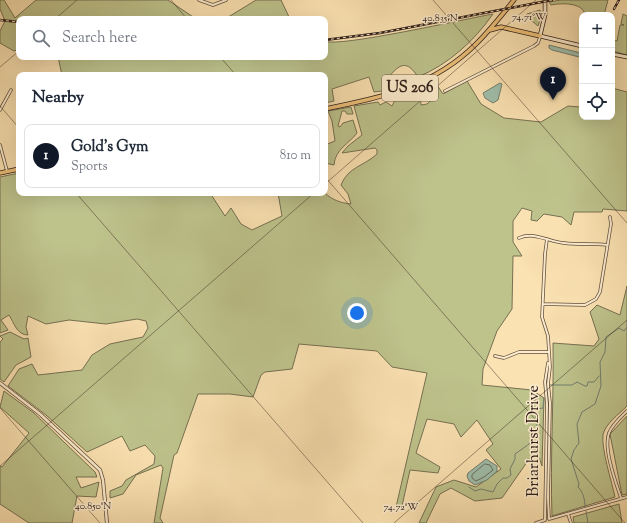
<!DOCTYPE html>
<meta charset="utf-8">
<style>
:root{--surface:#fff;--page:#f6f6f7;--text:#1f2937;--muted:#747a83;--line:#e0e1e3;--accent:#111827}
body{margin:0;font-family:"Sorts Mill Goudy",serif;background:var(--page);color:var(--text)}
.controls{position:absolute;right:12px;top:12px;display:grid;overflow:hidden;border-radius:8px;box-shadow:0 4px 16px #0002}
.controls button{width:36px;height:36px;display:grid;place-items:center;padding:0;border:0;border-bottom:1px solid var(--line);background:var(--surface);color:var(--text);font:20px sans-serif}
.you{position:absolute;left:357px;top:313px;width:14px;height:14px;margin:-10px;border:3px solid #fff;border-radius:50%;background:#1a73e8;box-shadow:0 0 0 6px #1a73e833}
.badge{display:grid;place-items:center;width:26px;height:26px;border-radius:50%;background:var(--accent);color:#fff;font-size:13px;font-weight:700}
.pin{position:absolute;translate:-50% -33px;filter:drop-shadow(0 1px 2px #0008)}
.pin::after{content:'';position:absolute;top:21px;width:14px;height:12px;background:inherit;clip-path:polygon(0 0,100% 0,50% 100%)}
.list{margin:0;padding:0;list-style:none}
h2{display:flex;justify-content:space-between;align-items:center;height:52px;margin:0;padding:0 16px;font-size:17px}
h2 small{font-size:13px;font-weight:400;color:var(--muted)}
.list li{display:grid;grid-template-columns:26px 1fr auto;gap:12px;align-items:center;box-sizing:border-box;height:64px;margin:0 8px 8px;padding:0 8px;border:1px solid var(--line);border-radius:8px}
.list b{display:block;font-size:15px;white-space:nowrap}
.list p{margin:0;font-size:13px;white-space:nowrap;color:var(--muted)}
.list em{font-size:13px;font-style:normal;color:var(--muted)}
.icon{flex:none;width:22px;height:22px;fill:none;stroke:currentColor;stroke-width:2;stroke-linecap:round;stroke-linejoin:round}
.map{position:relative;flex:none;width:627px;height:523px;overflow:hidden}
.search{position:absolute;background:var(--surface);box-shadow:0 4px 16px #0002;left:16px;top:16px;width:312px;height:44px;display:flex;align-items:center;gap:10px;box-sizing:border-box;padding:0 14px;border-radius:8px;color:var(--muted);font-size:15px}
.panel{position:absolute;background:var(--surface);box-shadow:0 4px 16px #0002;left:16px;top:72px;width:312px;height:124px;border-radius:8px}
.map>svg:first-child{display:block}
</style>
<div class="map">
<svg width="627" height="523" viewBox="0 0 627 523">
<rect width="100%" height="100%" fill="#fbe2b2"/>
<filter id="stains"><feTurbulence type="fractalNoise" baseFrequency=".005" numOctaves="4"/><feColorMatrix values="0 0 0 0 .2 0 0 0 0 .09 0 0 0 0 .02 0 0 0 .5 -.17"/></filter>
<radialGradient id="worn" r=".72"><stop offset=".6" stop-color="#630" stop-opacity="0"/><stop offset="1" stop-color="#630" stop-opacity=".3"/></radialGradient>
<path fill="#bec38c" stroke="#767052" d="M0,0H4L15,18L36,0H168L196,19H19V49L14,51L0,43V31L5,21L0,9Z
M256,0H281L290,19H225Z
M561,0H608L604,15H585C583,2 561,3 551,5L549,2Z
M540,10L542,14L538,26L532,21L523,18L527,14Z
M493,14C474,41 449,64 418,77C407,60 400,63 388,78L392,87L390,90L374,92L369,77L332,89L334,101L325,103V75H62L58,57H325V41C338,48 469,18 493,14Z
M623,14L627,16V55L612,51V40L617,41L620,25H624L621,24Z
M467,81L481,104L504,118L541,122L568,106L580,107L582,101V117H612V88L627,92V211L603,209L602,212H574L571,225L562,217L544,214L537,221L531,220L532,211L522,208L513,221V242L522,256H513L512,309L497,331L483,369L482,385L532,390L544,398L542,466L539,457L532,455L502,498L475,501L451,488L440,494L426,523H419L436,487L454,480L476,487L501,469L486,450L493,444L477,420L461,437L454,424L427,419L416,453L440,467L438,473L410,470L402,506L396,507L427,373L392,367L377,351L299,344L292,369L265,372L261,375L253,397L230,394H198L177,453L174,455L160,518L163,523H154L163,468L161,465L136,475L123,494L110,498V491L122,486L126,480L154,464L155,456L145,445L130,451L122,436L87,452L46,415L8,386L19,369L32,364L38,375L82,370L92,355L110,344L143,337L148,328L146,321L137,319L106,324L69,320L46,324L28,316L26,327L28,335C17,335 14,323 9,315L1,320L8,330L0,333V177L19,173V193H210L225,216L231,208L241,224L252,230L282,216L278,193H325C332,200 341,203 351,204L348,194L341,185C348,167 364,166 377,154V150L375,148L342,153L348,146L362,135L354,106L378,102L380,105L386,102L392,106L397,96L414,89L420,93L421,105L427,104L437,95L435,82L443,94Z
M351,107L353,114H347L345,111H342L338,126L340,127L343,123L353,120L357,133C349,144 335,149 334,165L325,163V145L335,141L332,121L328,111Z
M627,286V406C619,414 605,424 603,435C601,448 612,483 615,497L552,516C550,458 554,401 553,343L594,346L599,339L590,312L597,305L620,315Z
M10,332L24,339L28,338L31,357L16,365L4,382L0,379V342L3,339L0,336Z
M4,391L34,413L95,472L97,477H76L81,488L99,482L96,497L77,496L72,523H29L0,504V466L2,467L29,433L0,407Z
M627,416V494L622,495L610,434Z
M619,504L622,523H574L573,517Z"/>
<path fill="#9fbeab" stroke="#717e70" d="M549,45L581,53L582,56L579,57L552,50L549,48Z
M500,83L502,84L498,100L493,103L485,98L483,93Z
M486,459L497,466V471L487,480L475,485L469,481L467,476L468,473Z"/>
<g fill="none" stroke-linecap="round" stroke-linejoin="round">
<path stroke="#666e62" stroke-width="1" d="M485,464L490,465L493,470L484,477L476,481L472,478V475Z"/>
<path stroke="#717e70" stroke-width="1" d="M550,385H572L577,382L585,386H587L588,382H594L599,376
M469,487L475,491L481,489L493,492L497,484L503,478H507L511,475L510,469L515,459V454C536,439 540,439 535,411L536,409L543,408L544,398
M585,507C585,499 583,492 578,487L579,484L571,459L574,450L579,443L577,424L582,412L595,404L601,386L600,362L605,352L606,337L619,328L624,331L627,327
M586,511L588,523"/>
<g stroke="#604e3e" stroke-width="3.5">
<path id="minor" d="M199,0L213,5L226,0
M445,91L534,46L538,43L540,37
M0,110L11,90
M0,145L7,171
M519,238C534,231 549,242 564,243C578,245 593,243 607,245
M547,239L545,254L542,317L548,336L550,367L548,384L550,403L548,498L549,519
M543,304L585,305L596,299L600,292L611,224L610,217
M495,356L504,358L519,352H549
M621,498C616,483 603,448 609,433C612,425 621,417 627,411
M568,514L571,523
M549,519L627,497
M545,520L547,404L545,382L548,363
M536,523L545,520"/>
</g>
<g stroke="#604e3e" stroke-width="4">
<path id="tertiary" d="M0,383L40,414L100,470L103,480L107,523"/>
</g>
<g stroke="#2d1d18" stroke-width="4.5">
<path id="secondary" d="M545,0V15L540,36L582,46
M612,54L627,57"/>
</g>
<g stroke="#2d1d18" stroke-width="5">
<path id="trunk" d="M490,30L501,27L540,36
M325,109C382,97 433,87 476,44C490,30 502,15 514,0
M0,173L19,169"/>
</g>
<use href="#minor" stroke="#fceccd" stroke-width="2"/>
<use href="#tertiary" stroke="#fceccd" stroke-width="2.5"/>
<use href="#secondary" stroke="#fceccd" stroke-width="3"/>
<use href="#trunk" stroke="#eec179" stroke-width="3.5"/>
<g stroke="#2d1d18" stroke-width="2.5">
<path id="rail" d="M614,9L619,0
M0,20L19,22
M325,40L380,33L552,0"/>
</g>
<use href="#rail" stroke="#fceccd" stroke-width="1" stroke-dasharray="3" stroke-linecap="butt"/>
</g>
<path fill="none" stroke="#2d1d18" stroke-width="1" stroke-opacity="0.45" d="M171,0L187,19M433,0L627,223M55,19L77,0M220,57L236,75M0,67L19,51M0,106L19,128M325,177L625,523M325,184L536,0M76,193L363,523M0,408L100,523M0,466L314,193M394,523L627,320"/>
<g text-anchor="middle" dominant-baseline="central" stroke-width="3" stroke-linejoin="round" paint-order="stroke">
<rect fill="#fceccd" stroke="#6b5b4e" stroke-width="1" x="382" y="75" width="56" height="26" rx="3"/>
<g font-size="15" font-weight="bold" fill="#2d1d18">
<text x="410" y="88">US 206</text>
</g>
<g font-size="16" fill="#2d1d18" stroke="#fceccd">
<text transform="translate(534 441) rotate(-90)">Briarhurst Drive</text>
</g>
</g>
<g font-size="10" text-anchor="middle" fill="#2d1d18" stroke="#fceccd" stroke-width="3" stroke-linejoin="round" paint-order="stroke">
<text x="529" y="20">74.71°W</text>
<text x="440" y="21">40.835°N</text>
<text x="93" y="509">40.850°N</text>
<text x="401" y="510">74.72°W</text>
</g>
<rect width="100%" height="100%" filter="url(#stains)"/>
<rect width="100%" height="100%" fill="url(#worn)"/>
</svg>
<div class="controls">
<button>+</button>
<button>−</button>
<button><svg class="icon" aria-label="locate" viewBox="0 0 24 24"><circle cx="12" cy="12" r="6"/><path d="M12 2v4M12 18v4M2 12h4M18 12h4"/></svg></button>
</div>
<div class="you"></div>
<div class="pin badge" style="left:553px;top:100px">1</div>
<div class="search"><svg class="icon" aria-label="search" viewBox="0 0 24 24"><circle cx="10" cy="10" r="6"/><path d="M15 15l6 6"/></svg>Search here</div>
<section class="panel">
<h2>Nearby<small></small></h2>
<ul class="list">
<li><span class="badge">1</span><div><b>Gold's Gym</b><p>Sports</p></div><em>810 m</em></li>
</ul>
</section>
</div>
